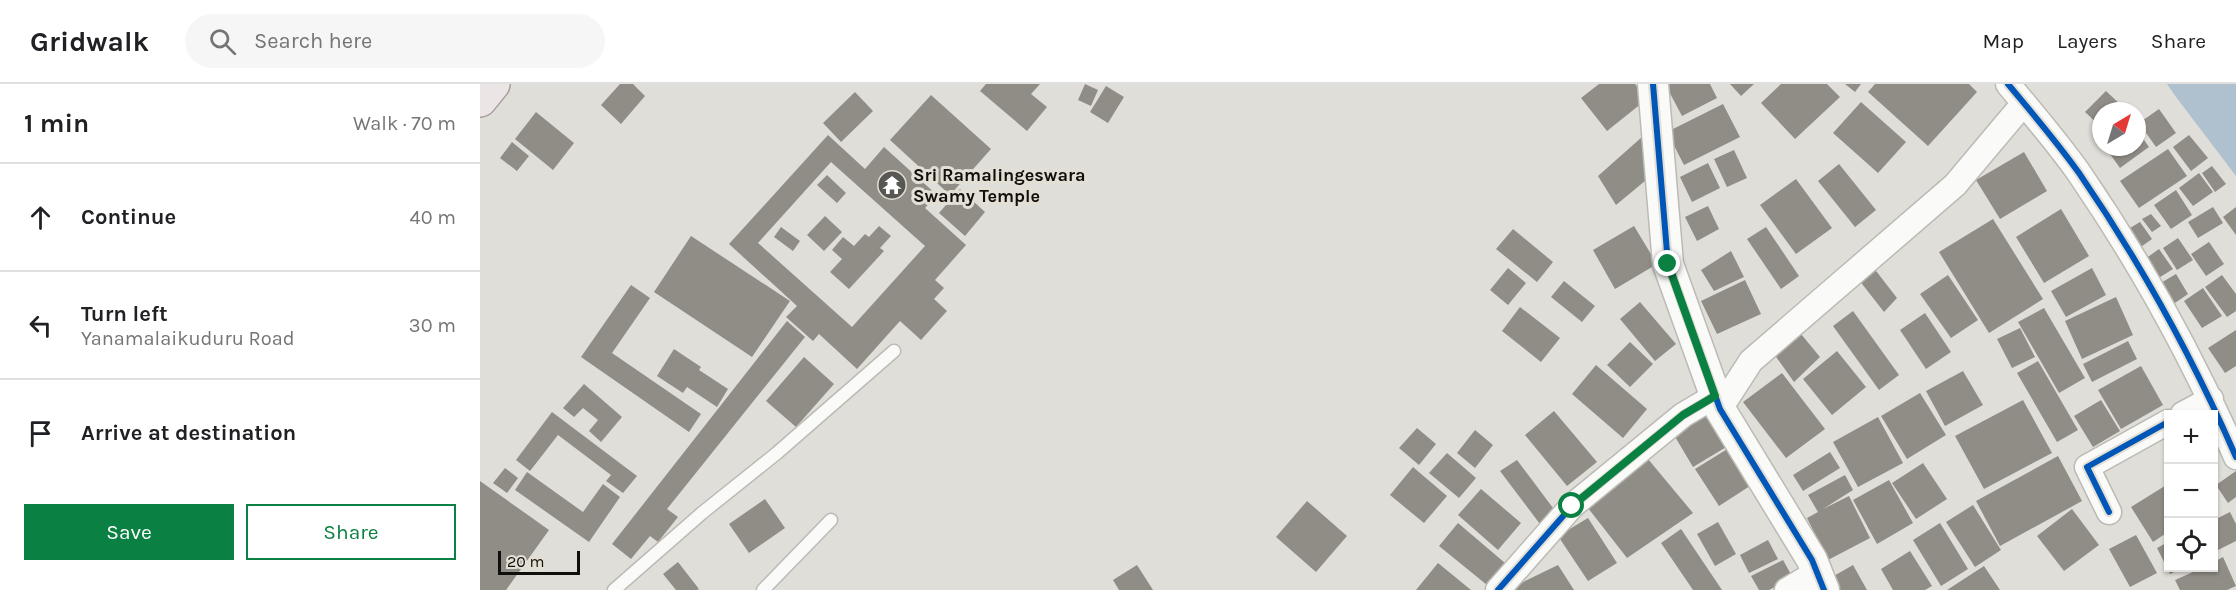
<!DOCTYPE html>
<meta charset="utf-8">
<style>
:root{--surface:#fff;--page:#f6f6f6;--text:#202124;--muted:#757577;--line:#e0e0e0;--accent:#0b8043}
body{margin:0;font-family:Karla,sans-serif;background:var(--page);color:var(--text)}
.controls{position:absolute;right:18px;bottom:18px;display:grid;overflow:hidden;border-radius:0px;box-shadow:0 2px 4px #0004}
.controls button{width:54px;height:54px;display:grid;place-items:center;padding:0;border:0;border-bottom:2px solid var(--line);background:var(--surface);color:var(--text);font:30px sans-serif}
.compass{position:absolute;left:1612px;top:18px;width:54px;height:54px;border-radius:50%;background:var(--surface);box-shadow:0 2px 4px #0004;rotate:38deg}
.scale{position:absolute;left:18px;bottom:15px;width:82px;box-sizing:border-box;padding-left:6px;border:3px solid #110f0b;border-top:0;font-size:16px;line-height:21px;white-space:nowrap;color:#110f0b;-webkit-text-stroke:4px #e4dfd4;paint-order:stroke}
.stop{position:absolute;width:18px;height:18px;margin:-14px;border:4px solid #0b8043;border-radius:50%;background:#fff}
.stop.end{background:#0b8043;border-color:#fff;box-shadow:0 2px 6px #0008}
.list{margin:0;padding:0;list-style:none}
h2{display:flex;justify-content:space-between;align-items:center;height:78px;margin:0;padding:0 24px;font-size:26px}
h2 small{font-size:20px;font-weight:400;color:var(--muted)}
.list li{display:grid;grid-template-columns:39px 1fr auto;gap:18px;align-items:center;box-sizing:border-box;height:108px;padding:0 24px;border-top:2px solid var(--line)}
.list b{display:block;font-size:22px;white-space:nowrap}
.list p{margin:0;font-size:20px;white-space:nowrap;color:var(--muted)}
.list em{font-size:20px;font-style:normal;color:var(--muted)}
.actions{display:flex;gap:12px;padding:18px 24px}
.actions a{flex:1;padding:14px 0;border:2px solid var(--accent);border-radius:0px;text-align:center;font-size:21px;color:var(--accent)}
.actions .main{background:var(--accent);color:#fff}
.icon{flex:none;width:33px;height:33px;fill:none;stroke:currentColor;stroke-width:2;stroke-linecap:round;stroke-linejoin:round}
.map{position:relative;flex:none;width:1756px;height:506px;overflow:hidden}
header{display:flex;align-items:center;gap:36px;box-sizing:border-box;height:84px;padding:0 30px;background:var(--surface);border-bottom:2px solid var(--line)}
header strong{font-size:28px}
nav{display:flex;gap:33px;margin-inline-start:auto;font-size:21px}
.search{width:420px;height:54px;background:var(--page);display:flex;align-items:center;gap:15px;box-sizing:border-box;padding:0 21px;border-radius:33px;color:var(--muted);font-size:22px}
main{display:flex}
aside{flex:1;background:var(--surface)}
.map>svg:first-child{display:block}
</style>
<header>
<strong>Gridwalk</strong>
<div class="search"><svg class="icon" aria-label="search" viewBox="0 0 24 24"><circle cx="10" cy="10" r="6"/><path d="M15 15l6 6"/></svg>Search here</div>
<nav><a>Map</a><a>Layers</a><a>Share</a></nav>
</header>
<main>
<aside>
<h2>1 min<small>Walk · 70 m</small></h2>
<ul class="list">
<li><svg class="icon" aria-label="ahead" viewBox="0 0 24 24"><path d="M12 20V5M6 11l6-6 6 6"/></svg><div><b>Continue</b></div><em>40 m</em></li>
<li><svg class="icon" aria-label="left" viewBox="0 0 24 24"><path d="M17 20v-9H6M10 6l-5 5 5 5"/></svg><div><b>Turn left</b><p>Yanamalaikuduru Road</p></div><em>30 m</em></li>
<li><svg class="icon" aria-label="arrive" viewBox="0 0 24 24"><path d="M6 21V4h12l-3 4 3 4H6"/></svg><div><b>Arrive at destination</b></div></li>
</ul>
<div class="actions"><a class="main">Save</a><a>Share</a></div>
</aside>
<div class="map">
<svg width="1756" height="506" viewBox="0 0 1756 506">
<rect width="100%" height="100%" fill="#e0ded8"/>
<path fill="#afc1ce" d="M1687,0H1756V92L1696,13Z"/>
<path fill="#908d86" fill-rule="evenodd" d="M140,0H153L165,12L141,40L121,21Z
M506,0H560L551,10L567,23L547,47L500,7Z
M605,0L618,6L611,22L598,16Z
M1119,0H1155L1167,15L1127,47L1101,14Z
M1185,0H1230L1237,14L1202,32Z
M1250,0H1274L1261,12Z
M1301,0H1347L1360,13L1315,55L1281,19Z
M1365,0H1381L1375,8Z
M1395,0H1489L1497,8L1448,62L1388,8Z
M626,2L644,13L628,39L610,28Z
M1626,7L1643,23L1639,27H1621V43L1605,28Z
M375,8L393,27L361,58L343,39Z
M451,11L511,65L470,111L410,56Z
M1381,18L1426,58L1398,89L1353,49Z
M1243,20L1260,53L1204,81L1187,48Z
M1679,25L1696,49L1676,63L1659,39Z
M56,28L94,59L73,86L35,55Z
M1657,46L1669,63L1640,84L1625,63H1657Z
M348,51L385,85L404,63L457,111L445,124L486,161L455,196L464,204L454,215L467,227L441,256L420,237L377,285L339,250L333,257L306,233L317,222L249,160ZM351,78L445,162L372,243L278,159Z
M1709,51L1728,74L1711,87L1693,63Z
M1162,53L1177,87L1136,121L1118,92Z
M32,58L49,72L37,87L20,74Z
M1688,65L1707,92L1659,124L1640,97Z
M1254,66L1267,94L1247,103L1234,75Z
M1544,68L1567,107L1520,135L1496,96Z
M1228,79L1240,104L1212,118L1200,93Z
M1359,80L1396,126L1375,143L1338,97Z
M1732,82L1746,100L1735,108L1722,89Z
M1719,89L1733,108L1713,122L1699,104Z
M347,91L366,109L357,119L337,101Z
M1316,95L1352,144L1316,170L1280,121Z
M480,105L505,128L485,152L459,129Z
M1696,106L1712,131L1691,145L1674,121Z
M1228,122L1239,145L1217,157L1205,133Z
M1733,123L1743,139L1718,154L1708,138Z
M1756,123V151L1743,133Z
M1581,125L1609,172L1564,199L1536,153Z
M1671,130L1681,142L1672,148L1662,135Z
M345,132L362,148L344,167L327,151Z
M1513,135L1563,215L1509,249L1459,168Z
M1660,138L1672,155L1658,165L1645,147Z
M399,142L411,152L400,164L404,167L369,205L350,188L362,175L352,166L363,153L374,162L385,150L389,153Z
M1154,142L1177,180L1135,205L1113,166Z
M301,143L320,157L313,167L294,153Z
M1286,143L1319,192L1301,205L1267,155Z
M1033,145L1073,178L1057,198L1016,165Z
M211,152L310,217L272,273L174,208Z
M1698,154L1713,176L1697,186L1683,164Z
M1729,158L1744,180L1726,192L1711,170Z
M1679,165L1693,185L1677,195L1665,175Z
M1251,167L1264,193L1234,207L1221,186Z
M1393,183L1417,214L1404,228L1379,196Z
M1028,184L1046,199L1028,221L1010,206Z
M1612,184L1626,211L1586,233L1571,207Z
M1696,190L1708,210L1692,221L1679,200Z
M1468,191L1498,236L1471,254L1440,210Z
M1742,191L1756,210V227L1747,233L1725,203Z
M1265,196L1281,230L1237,250L1221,217Z
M1084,197L1115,222L1102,238L1071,213Z
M151,201L170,214L132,269L221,330L209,348L101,273Z
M1723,204L1742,232L1722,244L1704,217Z
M1636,213L1653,251L1602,275L1585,237Z
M1160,218L1196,260L1175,277L1140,235Z
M1040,223L1080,254L1061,278L1022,247Z
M1564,224L1605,294L1579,309L1538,238Z
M1373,227L1419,291L1399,306L1353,242Z
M1445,229L1471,268L1446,285L1420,246Z
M307,237L325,253L187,425L198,433L178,458L170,452L151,475L132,460Z
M1540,244L1555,273L1532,284L1517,255Z
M1756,246V282L1745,289L1728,264Z
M1321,250L1340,273L1314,298L1294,270Z
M1648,257L1657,275L1612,298L1603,280Z
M1150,258L1173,280L1150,303L1127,281Z
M194,265L221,283L219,286L248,305L237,323L207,303L203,309L177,292Z
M1357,267L1386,303L1352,331L1323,295Z
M324,273L354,300L316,343L286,317Z
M1558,277L1598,346L1577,358L1537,289Z
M1116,281L1167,325L1143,354L1092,310Z
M1661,282L1683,321L1641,345L1618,306Z
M1483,287L1503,321L1465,342L1446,307Z
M1302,289L1345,345L1306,374L1263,318Z
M104,300L142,333L121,358L109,347L118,336L103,324L94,333L83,324Z
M1440,309L1466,351L1427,375L1401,332Z
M1543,316L1572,369L1504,405L1475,352Z
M1621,316L1640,347L1613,363L1594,332Z
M1226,325L1248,362L1213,383L1191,346Z
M1074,327L1117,378L1087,402L1045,351Z
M72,328L157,392L143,409L126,397L131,391L78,351L50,387L36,376Z
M1398,333L1423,379L1378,403L1353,358Z
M937,344L956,360L939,381L919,364Z
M995,346L1013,361L995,384L977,369Z
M1249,364L1273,400L1239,422L1215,385Z
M1350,368L1360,384L1323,407L1313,391Z
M967,369L996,394L979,414L949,389Z
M1578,372L1602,417L1520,462L1496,417Z
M1168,375L1213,429L1147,474L1108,424Z
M1037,376L1079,432L1063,444L1020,387Z
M1443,379L1467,415L1436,435L1412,399Z
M933,383L967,412L944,439L910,411Z
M25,384L38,394L27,409L13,399Z
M1756,387V413L1748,419L1736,401Z
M47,388L103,428L123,400L140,413L109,458L35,406Z
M1365,391L1373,406L1343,425L1369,412L1390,454L1348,476L1327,434L1338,428L1328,411Z
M1409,396L1433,439L1397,460L1373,416Z
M0,397L69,446L26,506H0Z
M1688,400V448L1673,458L1651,423Z
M1001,405L1041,439L1018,466L978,431Z
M285,415L305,444L269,469L249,440Z
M827,417L867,452L836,488L796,453Z
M1493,421L1521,466L1495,483L1466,438Z
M1592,425L1619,461L1584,487L1557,452Z
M1750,428L1756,440V457L1734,468V436Z
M1108,434L1137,479L1108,497L1078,452Z
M1238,438L1256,470L1235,482L1217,450Z
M978,439L1025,479L1007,501L959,462Z
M1460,439L1488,485L1461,502L1433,456Z
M1201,445L1242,506H1213L1181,459Z
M1656,451L1677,489L1650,503L1629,465Z
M1288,456L1298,475L1269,489L1260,471Z
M1688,458V484H1703L1690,490L1677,464Z
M1430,467L1452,502L1445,506H1413L1401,485Z
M1743,473L1756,502L1747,506H1700L1695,496L1722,484H1734V478Z
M1303,476L1313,494L1289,506H1279L1271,492Z
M198,478L219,505L217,506H196L183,490Z
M958,479L991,506H936Z
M657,481L673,506H639L633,496Z
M1078,481L1094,506H1035L1033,503Z
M1373,481L1387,506H1359L1352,493Z
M1504,482L1520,506H1467Z"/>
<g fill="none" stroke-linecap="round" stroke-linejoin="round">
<g stroke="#bcbab5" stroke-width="15">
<path id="service" d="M134,506L222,429L297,369L414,267
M283,506L351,436"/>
</g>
<g stroke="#bcbab5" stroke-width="27">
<path id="minor" d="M1528,0C1552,29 1577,58 1599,89C1660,178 1713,274 1756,373
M1240,325L1271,277L1475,101L1544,19
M1703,330L1731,315
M1629,428L1607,383L1688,338
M1018,506L1092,422L1203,331L1235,312
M1307,506L1337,488"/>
</g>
<g stroke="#bcbab5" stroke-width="33">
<path id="tertiary" d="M1173,0L1188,180L1240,325L1332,476L1344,506"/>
</g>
<g stroke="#a99e9d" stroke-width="36">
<path id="primary" d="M0,16L13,0"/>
</g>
<use href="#service" stroke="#fafaf9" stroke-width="12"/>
<use href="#minor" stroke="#fafaf9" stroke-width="24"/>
<use href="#tertiary" stroke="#fafaf9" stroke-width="30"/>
<use href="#primary" stroke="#ece5e6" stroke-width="33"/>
<g stroke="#e4dfd4" stroke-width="10">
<path id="cycleway" d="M1173,0L1188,180L1240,325L1332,476L1344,506
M1528,0C1552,29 1577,58 1599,89C1660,178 1713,274 1756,373
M1629,428L1607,383L1688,338
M1018,506L1092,422L1203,331L1235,312"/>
</g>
<use href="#cycleway" stroke="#0057b8" stroke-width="6"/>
</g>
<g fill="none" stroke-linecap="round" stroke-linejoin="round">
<path stroke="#0b8043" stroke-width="8" d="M1092,422L1203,331L1235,312L1188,180"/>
</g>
<defs>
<g id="temple-disc" transform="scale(1.5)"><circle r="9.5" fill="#595753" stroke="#e4dfd4"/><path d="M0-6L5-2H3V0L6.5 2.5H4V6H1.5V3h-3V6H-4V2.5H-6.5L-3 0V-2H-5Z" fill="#fff"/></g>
</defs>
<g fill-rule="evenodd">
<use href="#temple-disc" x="412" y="101"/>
</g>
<g text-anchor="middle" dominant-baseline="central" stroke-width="6" stroke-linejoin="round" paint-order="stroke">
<g font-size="18" font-weight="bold" fill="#110f0b" stroke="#e4dfd4" text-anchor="start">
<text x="433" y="91">Sri Ramalingeswara<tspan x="433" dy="21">Swamy Temple</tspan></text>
</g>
</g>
</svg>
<div class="controls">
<button>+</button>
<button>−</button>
<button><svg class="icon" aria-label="locate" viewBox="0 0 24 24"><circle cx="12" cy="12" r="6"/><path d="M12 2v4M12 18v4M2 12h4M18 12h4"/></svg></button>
</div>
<svg class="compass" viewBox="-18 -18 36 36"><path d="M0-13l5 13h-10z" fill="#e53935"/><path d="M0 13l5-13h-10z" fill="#757577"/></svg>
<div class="scale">20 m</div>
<div class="stop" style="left:1092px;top:422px"></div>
<div class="stop end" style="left:1188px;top:180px"></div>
</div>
</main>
